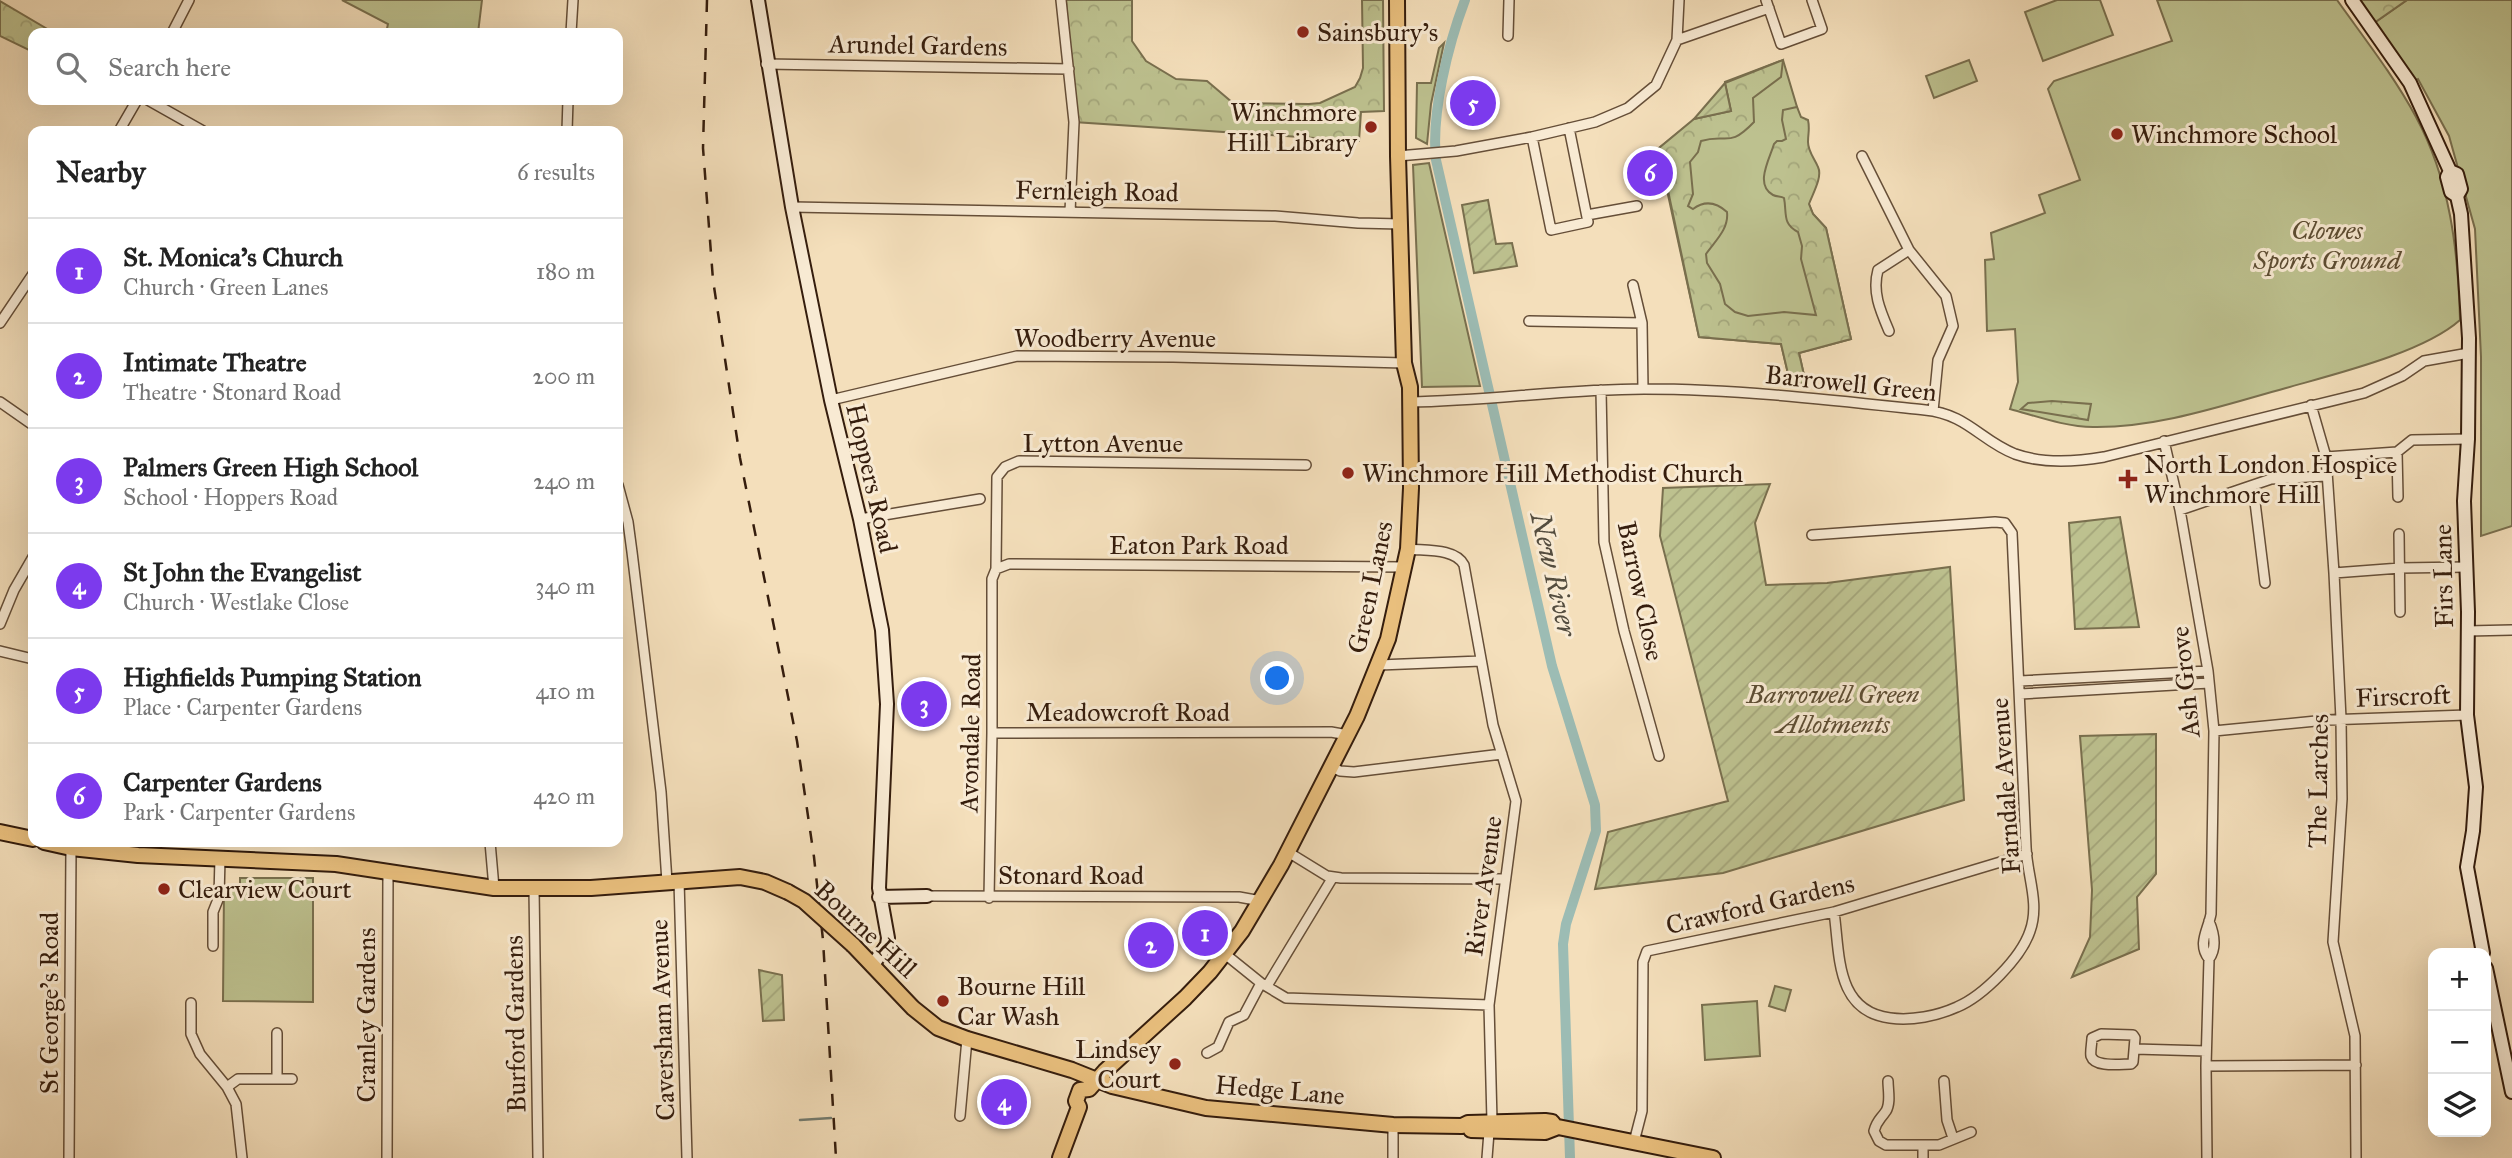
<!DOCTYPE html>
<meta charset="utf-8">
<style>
:root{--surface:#fff;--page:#f6f6f6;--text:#222;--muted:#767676;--line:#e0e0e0;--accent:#7c3aed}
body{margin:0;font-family:"IM FELL Great Primer",serif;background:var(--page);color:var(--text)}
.controls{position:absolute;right:21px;bottom:21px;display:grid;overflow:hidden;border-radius:14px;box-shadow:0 7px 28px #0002}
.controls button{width:63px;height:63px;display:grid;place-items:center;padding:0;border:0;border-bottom:2px solid var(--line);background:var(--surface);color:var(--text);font:35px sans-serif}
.you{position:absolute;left:1278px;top:679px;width:24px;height:24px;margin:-18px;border:5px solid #fff;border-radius:50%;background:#1a73e8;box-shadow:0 0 0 10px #1a73e833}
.badge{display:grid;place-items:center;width:46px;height:46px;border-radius:50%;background:var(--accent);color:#fff;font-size:23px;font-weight:700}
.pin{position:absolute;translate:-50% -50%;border:4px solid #fff;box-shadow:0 2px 7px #0006}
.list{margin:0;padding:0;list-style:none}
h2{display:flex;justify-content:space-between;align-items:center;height:91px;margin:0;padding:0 28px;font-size:30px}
h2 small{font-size:23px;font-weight:400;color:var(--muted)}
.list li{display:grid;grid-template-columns:46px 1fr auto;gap:21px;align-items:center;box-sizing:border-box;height:105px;padding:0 28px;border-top:2px solid var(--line)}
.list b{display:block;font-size:26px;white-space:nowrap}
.list p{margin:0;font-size:23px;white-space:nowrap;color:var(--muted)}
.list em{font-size:23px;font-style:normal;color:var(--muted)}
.icon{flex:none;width:38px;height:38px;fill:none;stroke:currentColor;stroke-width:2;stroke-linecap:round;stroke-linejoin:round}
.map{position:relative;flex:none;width:2512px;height:1158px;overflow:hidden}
.search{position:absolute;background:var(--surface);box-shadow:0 7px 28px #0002;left:28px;top:28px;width:595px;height:77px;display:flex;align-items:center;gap:18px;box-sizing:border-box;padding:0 24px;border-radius:14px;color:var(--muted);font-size:26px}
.panel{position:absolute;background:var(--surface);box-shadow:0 7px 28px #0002;left:28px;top:126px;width:595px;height:721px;border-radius:14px}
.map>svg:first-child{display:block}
</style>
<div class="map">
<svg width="2512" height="1158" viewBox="0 0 2512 1158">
<defs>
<pattern id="forest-crowns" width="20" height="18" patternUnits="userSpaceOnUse" patternTransform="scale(1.75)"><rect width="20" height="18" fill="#bdc18f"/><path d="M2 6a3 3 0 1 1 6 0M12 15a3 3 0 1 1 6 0" fill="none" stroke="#a3a57a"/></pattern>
<pattern id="garden-furrows" width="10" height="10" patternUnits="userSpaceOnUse" patternTransform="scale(1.75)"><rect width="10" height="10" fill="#bdc18f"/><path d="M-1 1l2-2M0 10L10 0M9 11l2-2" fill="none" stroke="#a3a57a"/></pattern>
</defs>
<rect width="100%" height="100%" fill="#f4dfbb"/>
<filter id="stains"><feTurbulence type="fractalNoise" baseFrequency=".00286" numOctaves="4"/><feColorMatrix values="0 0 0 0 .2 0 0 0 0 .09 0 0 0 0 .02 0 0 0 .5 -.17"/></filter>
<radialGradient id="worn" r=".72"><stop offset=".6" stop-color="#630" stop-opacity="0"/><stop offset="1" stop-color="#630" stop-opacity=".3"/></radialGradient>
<path fill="#bdc18f" stroke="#796f4e" stroke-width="2" d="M342,0H482L478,33H386L388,24Z
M2057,0H2100L2113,35L2043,61L2025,12Z
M2157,0H2337C2364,38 2394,76 2416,117C2450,180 2458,249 2460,320C2423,353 2335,374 2286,388C2224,405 2158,428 2093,427C2066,427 2036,416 2010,409L2018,382L2015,329L1987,331L1985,260L1994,259L1991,233L2045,213L2039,195L2080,180L2048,89L2054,81L2172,41Z
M2407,0H2512V526L2481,536V357L2475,229L2449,136L2418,79L2410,83L2374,23Z
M1444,43L1431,104L1427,144L1416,138L1417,83H1431L1439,48Z
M1783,60L1797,107L1809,204L1813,214L1826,228L1851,339L1799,353L1806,384L1790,382L1781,344L1699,337L1658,149L1694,120L1731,111L1725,82Z
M1969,60L1977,81L1934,98L1926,76Z
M1429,163L1480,386L1422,387L1413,165Z
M240,878H313V1002L223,1001L224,889L240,890Z
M1775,986L1791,990L1785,1011L1769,1006Z
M1757,1001L1760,1056L1705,1060L1702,1005Z"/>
<path fill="url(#forest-crowns)" stroke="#796f4e" stroke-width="2" d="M1066,0H1132V41L1146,61L1176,79L1207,81L1233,103L1309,104L1320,103L1355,87L1360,78L1363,68L1362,0H1383L1384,111L1361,112L1359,141L1074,122Z
M2359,0H2407L2374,23Z
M0,1L54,33H33V52L0,36Z
M1783,60L1781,77L1753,98L1754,122C1728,149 1728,133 1701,141L1698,152L1690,162L1693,194L1688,206L1693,209C1705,200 1716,202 1727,212C1729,229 1715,241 1706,254L1707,263L1720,284L1725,304L1735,312L1748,316L1784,312L1816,315L1801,259L1802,246L1798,232C1782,224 1787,213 1784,198C1781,196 1777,197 1773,195C1754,185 1770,158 1774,144L1777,141H1782L1786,139L1782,120L1783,110L1797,107L1801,117L1808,120C1810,129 1808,133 1808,142C1808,152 1815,159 1818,167C1823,177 1812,195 1809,204L1813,214L1826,228L1851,339L1799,353L1806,384L1790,382L1781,344L1699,337L1659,148L1694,119L1731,111L1725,83Z
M2052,401L2091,404L2088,420L2021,409L2028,403Z"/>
<path fill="url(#garden-furrows)" stroke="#796f4e" stroke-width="2" d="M1725,83L1731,111L1694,119Z
M1658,149L1667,188L1640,193L1632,158Z
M1488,200L1496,244L1512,243L1517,266L1474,273L1462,205Z
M1770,484L1755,523L1766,585L1827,583L1950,567L1964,800L1723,873L1595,889L1608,832L1728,801L1660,536L1663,488Z
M2120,517L2139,627L2075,629L2069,523Z
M2156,734V874L2137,897L2139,949L2072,977L2090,937L2092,890L2080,736Z
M759,970L782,975L784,1020L763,1021Z"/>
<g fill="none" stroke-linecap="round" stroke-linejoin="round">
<path stroke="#737c71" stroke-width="2.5" d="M800,1120L831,1118"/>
<path stroke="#9cbcb4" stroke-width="10" d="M1465,0C1448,45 1431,113 1436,160L1552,666L1595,805L1596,831L1566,924L1563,944L1570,1158"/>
<g stroke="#654e38" stroke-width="12">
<path id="street" d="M1061,0L1074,122L1070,212
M1766,0L1781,44L1822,29L1812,0
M172,33L189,0
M571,33L573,0
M1508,36L1509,0
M1677,40L1769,8
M766,64L1069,69
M148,100L203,131
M119,131L137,100
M567,131L568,100
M1532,137L1551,230L1588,222L1569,128
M1398,156L1456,151L1532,137L1595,122L1628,108L1656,85L1677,40L1679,0
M1862,156L1909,250L1946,296L1953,326L1938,360L1933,411
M792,207L1275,216L1358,223L1401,224
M1587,215L1637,206
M1633,285L1642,323L1643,389
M1529,321L1642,323
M0,323L33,274
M1889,331C1880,310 1872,292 1878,270L1909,250
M1601,390L1604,542L1624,631L1659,756
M831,400L1017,356L1173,357L1404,363
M0,402L33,425
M1410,402C1488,401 1566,389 1644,389C1738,389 1832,400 1925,410C1967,414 1981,441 2015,454C2043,464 2075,462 2104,457L2364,393L2402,376L2424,361L2469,353
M2311,405L2326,457L2334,573L2341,719L2342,799L2333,942L2355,1036L2356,1158
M2164,441L2180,510L2208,671L2214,731L2211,914C2208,930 2197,944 2209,959C2217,948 2214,933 2209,921
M2326,457L2397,452
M618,485L628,522L632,552L661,792L667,882
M2253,486L2265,583
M2398,497L2397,452L2412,440L2468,439
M2180,510L2271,479L2326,476
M860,519L980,499
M2399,534L2400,612
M1812,535L1995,522L2005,523L2012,533C2017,638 2022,743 2026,847C2027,876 2040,903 2030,931C2021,958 1983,996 1957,1007C1937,1016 1912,1021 1890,1018C1835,1011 1840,954 1834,912
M1408,549C1425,551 1455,548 1464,565L1493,725L1516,801L1489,1005L1492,1121
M996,569L1009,564L1403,567
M2334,573L2400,568L2467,567
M0,624L14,590L33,557
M2467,631L2512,630
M0,651L33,659
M1379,665L1481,661
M2020,681L2208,671
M2020,694L2209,683
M2214,731L2326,720L2467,715
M992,733L1331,732L1348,735
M1332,767L1340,771L1354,772L1502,754
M490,842L494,888
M1288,852L1327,876L1341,878L1505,879
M679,881L687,1158
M534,889L538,1158
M927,896L1239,897L1261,901
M989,898L992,733V579L996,569L997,477L1005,467L1019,461L1306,465
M213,946V912L219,897L220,858
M1225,954L1261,983L1286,998L1489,1005
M1267,986L1333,877
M191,1003V1034L200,1054L227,1087L236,1104L242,1158
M277,1033V1078
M2101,1034L2133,1035L2135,1038L2133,1062L2131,1064C2121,1064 2095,1068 2091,1056C2090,1052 2092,1043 2092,1038Z
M2135,1049L2206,1051
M1207,1053L1218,1047L1229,1022L1244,1015L1261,983
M2206,1066L2356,1065
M1888,1081C1888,1090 1891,1103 1886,1111C1880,1120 1877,1120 1874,1131L1879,1141L1886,1145H1939L1971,1132
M1944,1081L1947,1120L1953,1138
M227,1087L238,1079H292
M960,1116L967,1039
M1393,1125V1158
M1634,1142L1642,1111L1643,962L1647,951L1834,912L2027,854
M69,1158L71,848
M387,1158L388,872
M1487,1158L1489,1132
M1923,1158V1145
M2207,1158L2206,1066L2209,959"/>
</g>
<g stroke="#351d0d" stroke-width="16">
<path id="secondary" d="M758,0L792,207L831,400L860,519L882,630L887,704L879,888L888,938L887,945L872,966
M2352,0L2410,83L2450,171L2457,174L2461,189L2457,196L2461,214L2469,338L2468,439L2464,501L2468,612L2467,715L2476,787L2473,831L2467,867L2483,953
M2450,171L2447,177L2451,192L2457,196
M879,897L927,896
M2486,968L2512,1092"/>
</g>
<g stroke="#351d0d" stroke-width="18">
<path id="primary" d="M0,832L33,839
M44,842L71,848L138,855L336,864L494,888H591L740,877L765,882L788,892
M853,945L913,1008L938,1028L967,1039L1072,1070L1112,1086L1206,1108L1393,1125L1462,1126L1468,1123L1545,1121L1552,1122L1556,1127
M1471,1130L1545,1132L1558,1127L1713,1158
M1060,1158L1079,1107L1076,1101L1080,1090L1089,1089L1105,1071L1185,998L1210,972L1242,931L1281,865L1357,716L1388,639L1408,549L1411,488L1410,387L1404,363L1398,156L1397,0"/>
</g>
<use href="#street" stroke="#f8ead3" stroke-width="9"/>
<use href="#secondary" stroke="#f8ead3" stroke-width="12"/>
<use href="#primary" stroke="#eac07e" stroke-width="14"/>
<path stroke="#351d0d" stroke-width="2.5" stroke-dasharray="12 12" stroke-linecap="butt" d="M707,0L703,148L713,280L740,458L797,741L814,857L823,940L836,1158"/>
<g stroke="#351d0d" stroke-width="18" stroke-linecap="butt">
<path id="primary-bridge" d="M788,892L804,901L853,945"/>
</g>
<use href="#primary-bridge" stroke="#eac07e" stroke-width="14"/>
</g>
<g fill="#8f2418" stroke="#f8ead3" stroke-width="2.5">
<circle cx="1303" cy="32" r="7"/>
<circle cx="1371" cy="127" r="7"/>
<circle cx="2117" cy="134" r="7"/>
<circle cx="1348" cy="473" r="7"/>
<path d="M2124.5 468.5h7v7h7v7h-7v7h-7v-7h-7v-7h7z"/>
<circle cx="164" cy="889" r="7"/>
<circle cx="943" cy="1001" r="7"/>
<circle cx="1175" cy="1064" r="7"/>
</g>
<g text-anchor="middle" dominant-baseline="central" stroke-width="6" stroke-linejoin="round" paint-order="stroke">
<g font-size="26" fill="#351d0d" stroke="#f8ead3" text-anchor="start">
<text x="1317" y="32">Sainsbury's</text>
<text x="1357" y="112" text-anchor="end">Winchmore<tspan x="1357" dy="30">Hill Library</tspan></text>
<text x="2131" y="134">Winchmore School</text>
<text x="2144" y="464">North London Hospice<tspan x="2144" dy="30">Winchmore Hill</tspan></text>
<text x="1362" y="473">Winchmore Hill Methodist Church</text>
<text x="178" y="889">Clearview Court</text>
<text x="957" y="986">Bourne Hill<tspan x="957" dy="30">Car Wash</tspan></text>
<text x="1161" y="1049" text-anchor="end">Lindsey<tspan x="1161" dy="30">Court</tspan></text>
</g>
<g font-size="26" fill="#351d0d" stroke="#f8ead3">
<text transform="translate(918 45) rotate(1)">Arundel Gardens</text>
<text transform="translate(1097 191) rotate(1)">Fernleigh Road</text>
<text x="1115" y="338">Woodberry Avenue</text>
<text transform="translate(1851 383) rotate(6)">Barrowell Green</text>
<text x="1103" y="443">Lytton Avenue</text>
<text transform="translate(872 478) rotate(77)">Hoppers Road</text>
<text x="1199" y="545">Eaton Park Road</text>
<text transform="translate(2443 576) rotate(-91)">Firs Lane</text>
<text transform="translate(1370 587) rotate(-78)">Green Lanes</text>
<text transform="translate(1641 591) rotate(78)">Barrow Close</text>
<text transform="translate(2185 682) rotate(-96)">Ash Grove</text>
<text transform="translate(2403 696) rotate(-2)">Firscroft</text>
<text x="1128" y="712">Meadowcroft Road</text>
<text transform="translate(970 733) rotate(-89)">Avondale Road</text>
<text transform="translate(2318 781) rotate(-89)">The Larches</text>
<text transform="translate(2005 786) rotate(-94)">Farndale Avenue</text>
<text x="1071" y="875">Stonard Road</text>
<text transform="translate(1483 886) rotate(-82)">River Avenue</text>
<text transform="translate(1760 904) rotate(-13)">Crawford Gardens</text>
<text transform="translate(866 929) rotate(43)">Bourne Hill</text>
<text transform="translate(49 1003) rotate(-90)">St George's Road</text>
<text transform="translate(366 1015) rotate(-90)">Cranley Gardens</text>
<text transform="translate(662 1020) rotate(-92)">Caversham Avenue</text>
<text transform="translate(515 1024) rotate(-91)">Burford Gardens</text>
<text transform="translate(1280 1090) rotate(5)">Hedge Lane</text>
</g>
<g font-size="26" font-style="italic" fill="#5e4e34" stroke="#f8ead3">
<text x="2327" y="230">Clowes<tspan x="2327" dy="30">Sports Ground</tspan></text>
<text x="1833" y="694">Barrowell Green<tspan x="1833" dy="30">Allotments</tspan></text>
</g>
<g font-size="28" font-style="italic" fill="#544d3f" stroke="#f8ead3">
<text transform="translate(1554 574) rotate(77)">New River</text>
</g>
</g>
<rect width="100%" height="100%" filter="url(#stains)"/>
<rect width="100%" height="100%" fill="url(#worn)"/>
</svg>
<div class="controls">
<button>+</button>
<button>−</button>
<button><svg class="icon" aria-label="layers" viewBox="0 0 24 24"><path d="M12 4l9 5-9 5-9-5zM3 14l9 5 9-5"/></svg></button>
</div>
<div class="you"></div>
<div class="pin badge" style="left:1205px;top:933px">1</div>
<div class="pin badge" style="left:1151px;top:945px">2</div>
<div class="pin badge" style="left:924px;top:704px">3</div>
<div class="pin badge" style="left:1004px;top:1102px">4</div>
<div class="pin badge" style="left:1473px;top:103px">5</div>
<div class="pin badge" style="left:1650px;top:173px">6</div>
<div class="search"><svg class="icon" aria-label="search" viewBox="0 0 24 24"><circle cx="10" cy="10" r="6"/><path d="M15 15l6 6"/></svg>Search here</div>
<section class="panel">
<h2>Nearby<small>6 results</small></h2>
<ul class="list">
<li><span class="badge">1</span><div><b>St. Monica’s Church</b><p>Church · Green Lanes</p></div><em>180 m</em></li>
<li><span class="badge">2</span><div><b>Intimate Theatre</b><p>Theatre · Stonard Road</p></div><em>200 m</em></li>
<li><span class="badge">3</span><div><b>Palmers Green High School</b><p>School · Hoppers Road</p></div><em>240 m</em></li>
<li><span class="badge">4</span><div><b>St John the Evangelist</b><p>Church · Westlake Close</p></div><em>340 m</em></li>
<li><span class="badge">5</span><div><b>Highfields Pumping Station</b><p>Place · Carpenter Gardens</p></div><em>410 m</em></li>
<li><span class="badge">6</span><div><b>Carpenter Gardens</b><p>Park · Carpenter Gardens</p></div><em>420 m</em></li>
</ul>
</section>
</div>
